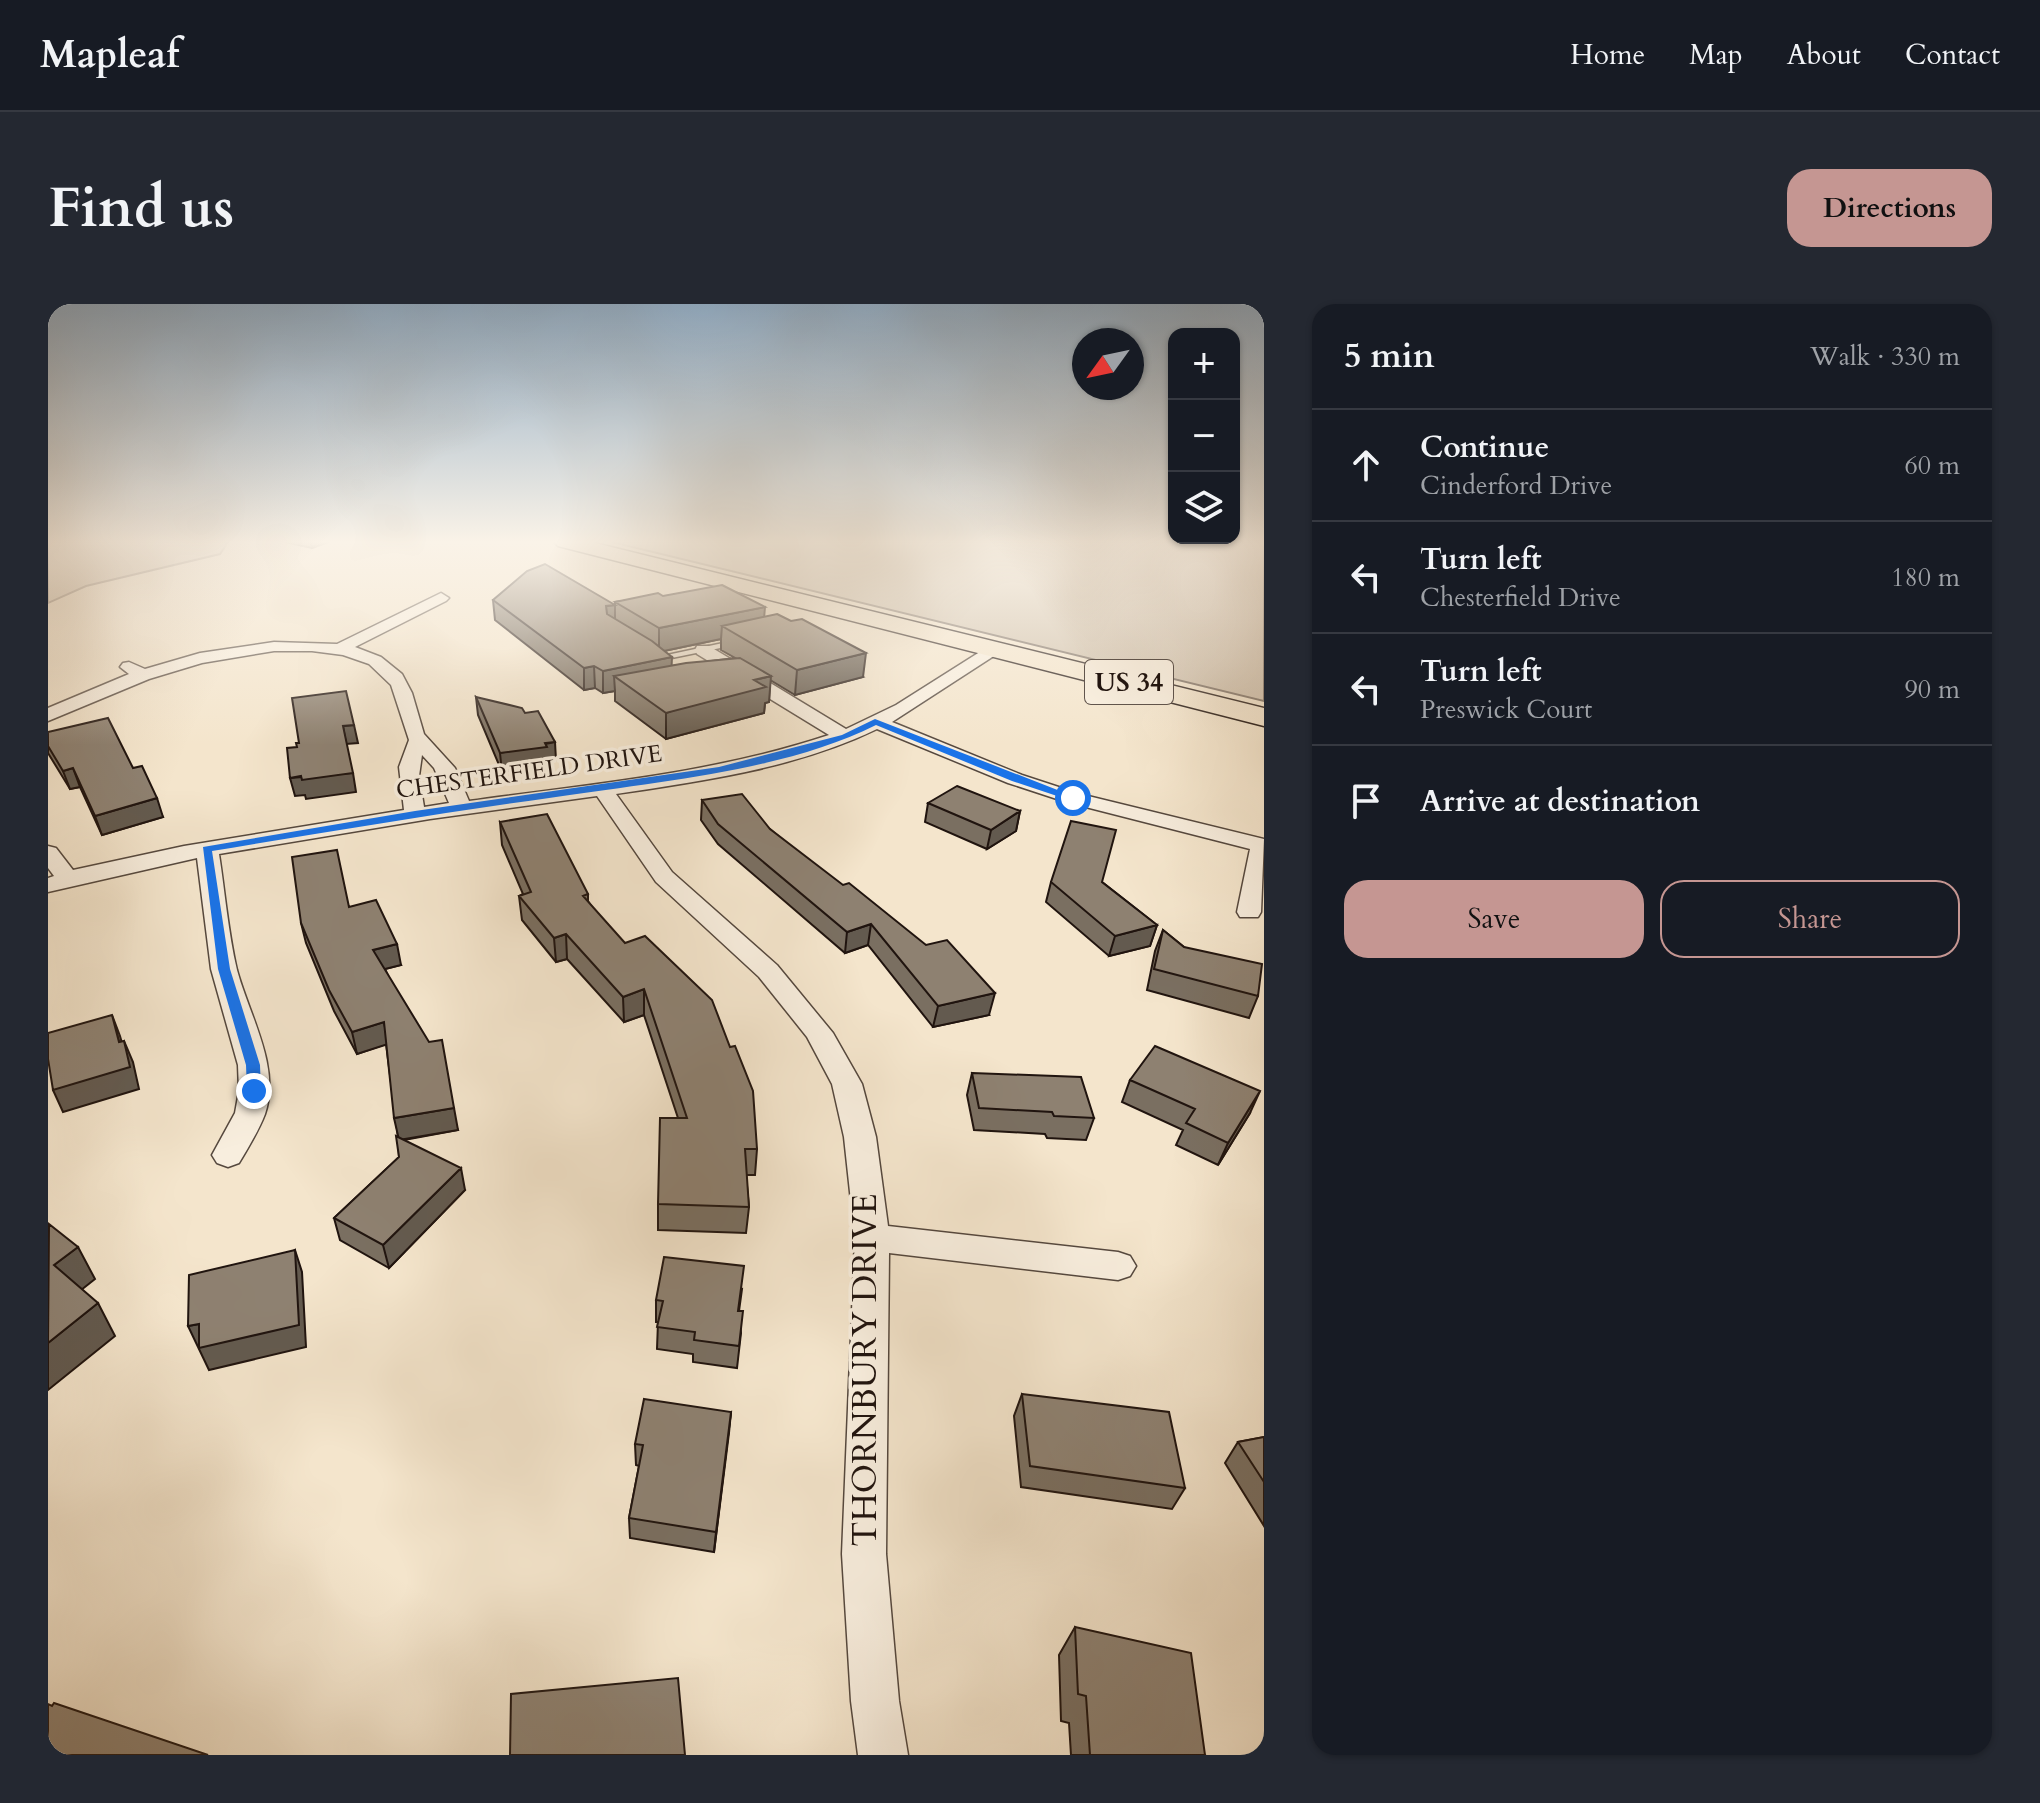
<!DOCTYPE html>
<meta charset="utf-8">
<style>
:root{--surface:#171b24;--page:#242831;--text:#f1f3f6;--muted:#9ea1a6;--line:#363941;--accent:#c59692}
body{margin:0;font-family:Cardo,serif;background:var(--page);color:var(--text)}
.controls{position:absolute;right:24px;top:24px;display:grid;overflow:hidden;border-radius:16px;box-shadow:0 2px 6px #0004}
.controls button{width:72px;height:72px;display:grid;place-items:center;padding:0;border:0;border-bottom:2px solid var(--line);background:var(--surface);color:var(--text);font:40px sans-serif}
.compass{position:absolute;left:1024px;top:24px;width:72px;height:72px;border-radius:50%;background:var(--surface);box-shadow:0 2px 6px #0004;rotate:237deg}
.stop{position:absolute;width:24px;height:24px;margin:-18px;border:6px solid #1a73e8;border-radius:50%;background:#fff}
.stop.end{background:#1a73e8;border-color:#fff;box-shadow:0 2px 8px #0008}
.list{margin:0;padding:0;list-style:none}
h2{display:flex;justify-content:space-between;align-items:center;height:104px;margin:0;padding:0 32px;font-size:34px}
h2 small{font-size:26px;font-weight:400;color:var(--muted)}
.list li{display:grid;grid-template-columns:52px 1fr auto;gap:24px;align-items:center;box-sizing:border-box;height:112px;padding:0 32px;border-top:2px solid var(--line)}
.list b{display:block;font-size:30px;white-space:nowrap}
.list p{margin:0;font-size:26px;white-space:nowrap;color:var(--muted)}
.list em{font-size:26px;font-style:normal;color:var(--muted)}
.actions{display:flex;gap:16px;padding:24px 32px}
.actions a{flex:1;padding:18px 0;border:2px solid var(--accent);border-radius:24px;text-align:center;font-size:28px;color:var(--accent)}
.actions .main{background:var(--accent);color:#111}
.icon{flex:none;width:44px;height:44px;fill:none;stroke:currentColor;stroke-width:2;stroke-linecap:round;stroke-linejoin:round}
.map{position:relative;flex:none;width:1216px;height:1451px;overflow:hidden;border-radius:24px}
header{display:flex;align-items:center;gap:48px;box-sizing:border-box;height:112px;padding:0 40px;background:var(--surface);border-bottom:2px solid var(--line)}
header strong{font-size:38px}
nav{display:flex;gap:44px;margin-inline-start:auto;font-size:28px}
.intro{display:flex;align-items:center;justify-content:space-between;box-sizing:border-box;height:192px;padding:0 48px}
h1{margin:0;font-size:56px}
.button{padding:20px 36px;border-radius:24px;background:var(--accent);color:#111;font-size:28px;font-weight:700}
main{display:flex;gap:48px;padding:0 48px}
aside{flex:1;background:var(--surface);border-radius:24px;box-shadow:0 2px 6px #0004}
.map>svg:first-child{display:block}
</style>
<header>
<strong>Mapleaf</strong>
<nav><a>Home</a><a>Map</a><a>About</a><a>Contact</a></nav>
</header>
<div class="intro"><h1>Find us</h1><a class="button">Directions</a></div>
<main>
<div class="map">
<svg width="1216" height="1451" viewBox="0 0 1216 1451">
<rect width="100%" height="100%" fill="#f4e5cc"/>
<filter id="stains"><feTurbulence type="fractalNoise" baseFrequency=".0025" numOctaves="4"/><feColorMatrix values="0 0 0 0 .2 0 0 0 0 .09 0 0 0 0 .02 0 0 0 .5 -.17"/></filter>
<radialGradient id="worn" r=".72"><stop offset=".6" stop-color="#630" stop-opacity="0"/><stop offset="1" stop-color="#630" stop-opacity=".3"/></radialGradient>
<path fill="#d0c1ac" stroke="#786a5e" stroke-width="2" d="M0,238H180L172,250L38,282L0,299Z
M564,238H1216V397Z"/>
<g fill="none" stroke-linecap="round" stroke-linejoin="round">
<g stroke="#55483e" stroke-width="3">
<path id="service" d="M689,336H692V340L609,357L605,354Z"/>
</g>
<g stroke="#55483e" stroke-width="3">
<path id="minor" d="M393,289L401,294L398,297L307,343L333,353L354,370L364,389L376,430L407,464L421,497C542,480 664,470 781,431L649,350L647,346L649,342H661L798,425L848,401L946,339L952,340L954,344L952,348L844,418L974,471L1032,490L1216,535L1213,608L1210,613H1192L1189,608L1202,545L1018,498L960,479L829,425C749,464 655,477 568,490L624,568L729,661L785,729L814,780L828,833L840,922L1070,948L1082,952L1088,962L1082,972L1070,976L841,949L838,1250L851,1397L860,1451H810L803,1397L794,1250L807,934L796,833L784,780L759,733L711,673L608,578L549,492L382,515L171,550C177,588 180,628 189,666C201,711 233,763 217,810C211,826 200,844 191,859L180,863L169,859L164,851L187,809L191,787L190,761L163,665L149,554L0,588V574L6,572L0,564V542L8,544L25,566L136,542L356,506L351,463L361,436L343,381L321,360L295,351L264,347H226L154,359L101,375L0,417V404L81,370L72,363L75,359L81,358L97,365L152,349L226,338L289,340ZM374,451L386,464L401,499L376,503L371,472Z"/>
</g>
<g stroke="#20140f" stroke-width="3">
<path id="primary" d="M506,238H543L1216,404V422L510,242Z"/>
</g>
<use href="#service" fill="#f8eede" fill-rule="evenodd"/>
<use href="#minor" fill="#f8eede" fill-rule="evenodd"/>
<use href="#primary" fill="#f4e5cc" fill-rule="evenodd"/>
</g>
<path fill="#7a6f61" stroke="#20140f" stroke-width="2" fill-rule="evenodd" d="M237,238H280L264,244Z
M615,292L716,313L815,373L747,391L722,376L721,398L717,399L716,409L618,435L567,397V387L555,389L547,384L536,386L447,316L445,296L567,301V315V298ZM673,335V346L687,354L623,362L616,347Z
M428,393L508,456L500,457V461L454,468L430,411Z
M0,428L85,464L115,513L54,531L32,483L22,485L0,449Z
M654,496L722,525L941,711L885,723L820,641L797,649L670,540L653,516Z
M880,499L972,507L968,527L939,545L877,518Z
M452,518L540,590V597L709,845L707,871H698L701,903L698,929L610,926V900L630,814L596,711L576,718L519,655L508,658L474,616L471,592L475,590L454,541Z
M1003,578H1054L1109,621L1102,642L1061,652L998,598Z
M301,603L353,661L337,665L410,826L356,836L417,886L341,964L292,936L286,914L351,853L350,833L338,740L309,750L286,707L258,639L253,619Z
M1115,626L1136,643L1210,692L1201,714L1099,686L1107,647Z
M924,769L1046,814L1038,836L999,834L997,830L926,826L919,791Z
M1082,776L1202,809L1170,861L1128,841L1135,826L1074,798Z
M694,985L691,1007L693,1029L689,1064L645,1058V1050L609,1045L610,1018H608V996Z
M974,1090L1137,1184L1124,1205L973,1183L966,1112Z
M683,1108L666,1248L582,1234L581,1214L591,1162L588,1161L587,1140Z
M1216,1133V1222L1177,1159L1190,1138Z
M1027,1323L1157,1451H1023L1021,1419L1013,1417L1011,1351Z"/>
<path fill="#635a4f" stroke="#20140f" stroke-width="2" d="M263,238H280L264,244Z
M567,301V321L559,322L558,302Z
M717,303L715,327L674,322L673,335L611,348V324Z
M818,349L815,373L747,391L749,366Z
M624,353L623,375L566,372L567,387L555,389V367Z
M546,362L547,384L536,386V364Z
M723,372L721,398L717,399L716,409L618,435V409L706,376Z
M306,421L310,439L298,440L295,422Z
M507,438L508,456L500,457V461L454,468L452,449Z
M25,464L32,483L22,485L15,467Z
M305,469L308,488L258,495L257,491L247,492L242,474Z
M109,494L115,513L54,531L47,512Z
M972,507L968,527L939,545L943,526Z
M823,620L820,641L797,649L799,628Z
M1109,621L1102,642L1061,652L1067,632Z
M518,630L519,655L508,658L506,634Z
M349,640L353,661L329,667L325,646Z
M596,685V711L576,718L575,693Z
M947,689L941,711L885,723L890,702Z
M64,711L72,732L80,760L71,738Z
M336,718L340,740L309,750L304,728Z
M76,737L85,758L91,785L15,808L5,786Z
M1212,787L1202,809L1170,861L1180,839Z
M406,804L410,826L351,836L346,814Z
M413,864L417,886L341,964L335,941Z
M30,943L47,975L23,994L6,961Z
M247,946L254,968L258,1043L161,1066L140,1022L151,1020Z
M50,999L67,1032L0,1086V1039Z
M683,1108L681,1129L666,1248L668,1228Z"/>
<path fill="#8e8171" stroke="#20140f" stroke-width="2" d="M497,260L567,301L558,302L559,310L604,337L624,353L555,367L546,362L536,364L445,296L479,267Z
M674,281L717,303L611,324L567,298L610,289L615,292Z
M729,310L743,317L754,315L818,349L749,366L674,322Z
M692,354L723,372L706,376L718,383L618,409L566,372L638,359Z
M298,387L306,421L295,422L305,469L254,476L253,472L242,474L239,444L249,443L248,439H251L244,394Z
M428,393L474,404L477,409L490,407L507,438L497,439L499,443L452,449Z
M60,414L85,464L94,462L109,494L47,512L25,464L15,467L0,442V428Z
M909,482L972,507L943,526L880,499Z
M694,490L722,525L795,581L801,579L878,641L899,636L947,689L890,702L823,620L799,628L670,520L654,496Z
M499,510L540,590L535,592L577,639L597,632L664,696L682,743L687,742L705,787L709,845H697L701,903L610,900L612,814H639L596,685L575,693L518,630L506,634L471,592L483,588L452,518Z
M1023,517L1068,526L1054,578L1109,621L1067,632L1003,578Z
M289,546L301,603L328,596L349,640L325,646L381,738L394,736L406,804L346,814L336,718L304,728L281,686L253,619L244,553Z
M1115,626L1136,643L1214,660L1210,692L1106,665Z
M64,711L71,738L76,737L82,763L5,786L0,755V729Z
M1107,742L1212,787L1180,839L1138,819L1147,805L1082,776Z
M924,769L1033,773L1046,814L1006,812L1004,808L931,804Z
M348,832L413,864L335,941L286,914L351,853Z
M1,920L30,943L6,961L50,999L0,1039Z
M247,946L251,1021L151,1044V1020L140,1022L141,971Z
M616,953L696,962L690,1007H695L691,1042L646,1036L647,1028L609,1023L615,997L608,996Z
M974,1090L1121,1108L1137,1184L982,1162Z
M596,1095L683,1108L668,1228L581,1214L595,1141L587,1140Z
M1216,1133V1178L1190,1138Z
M1027,1323L1143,1349L1157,1451H1042L1038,1392L1030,1390Z
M630,1374L637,1451H462L463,1390Z
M6,1399L160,1451H0V1400L4,1402Z"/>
<linearGradient id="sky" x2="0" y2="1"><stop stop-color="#90abc3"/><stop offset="0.54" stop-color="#faf3e8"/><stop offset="1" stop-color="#faf3e8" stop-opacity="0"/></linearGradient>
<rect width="1216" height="441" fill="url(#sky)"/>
<path fill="#1a73e8" d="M827,415L1030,494L1021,496L964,477L828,421C736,467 609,478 508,493C393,509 279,528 164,547L182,665L212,761L213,787L206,792L199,787L198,761L170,665L155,543L367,507L671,463L794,431Z"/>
<g text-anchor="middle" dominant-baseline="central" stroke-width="7" stroke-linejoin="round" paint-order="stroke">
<g font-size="24" fill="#20140f" stroke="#f8eede">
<text transform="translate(481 468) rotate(-8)">CHESTERFIELD DRIVE</text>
</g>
<rect fill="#f8eede" stroke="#61554d" stroke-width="2" x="1037" y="356" width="88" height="44" rx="6"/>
<g font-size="26" font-weight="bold" fill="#20140f">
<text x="1081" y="378">US 34</text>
</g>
<g font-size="34" fill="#20140f" stroke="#f8eede">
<text transform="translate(817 1066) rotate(-90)">THORNBURY DRIVE</text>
</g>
</g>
<rect width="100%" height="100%" filter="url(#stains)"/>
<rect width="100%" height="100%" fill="url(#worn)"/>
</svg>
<div class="controls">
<button>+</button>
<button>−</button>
<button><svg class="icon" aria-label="layers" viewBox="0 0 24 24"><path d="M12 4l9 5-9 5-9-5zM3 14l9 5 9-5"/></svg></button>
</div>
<svg class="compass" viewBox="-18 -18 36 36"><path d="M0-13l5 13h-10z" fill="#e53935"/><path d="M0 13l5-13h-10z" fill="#9ea1a6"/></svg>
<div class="stop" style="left:1025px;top:494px"></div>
<div class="stop end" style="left:206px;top:787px"></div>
</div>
<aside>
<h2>5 min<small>Walk · 330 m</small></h2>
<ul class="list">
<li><svg class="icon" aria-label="ahead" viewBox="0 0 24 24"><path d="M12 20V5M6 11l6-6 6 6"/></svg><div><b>Continue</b><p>Cinderford Drive</p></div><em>60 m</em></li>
<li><svg class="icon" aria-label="left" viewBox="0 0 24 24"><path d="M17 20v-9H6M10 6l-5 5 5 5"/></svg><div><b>Turn left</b><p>Chesterfield Drive</p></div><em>180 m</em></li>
<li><svg class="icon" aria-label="left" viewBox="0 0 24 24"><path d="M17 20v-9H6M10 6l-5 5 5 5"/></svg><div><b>Turn left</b><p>Preswick Court</p></div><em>90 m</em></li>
<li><svg class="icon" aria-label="arrive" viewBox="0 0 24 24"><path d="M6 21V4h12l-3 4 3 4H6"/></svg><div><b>Arrive at destination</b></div></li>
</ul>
<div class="actions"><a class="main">Save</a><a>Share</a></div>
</aside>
</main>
